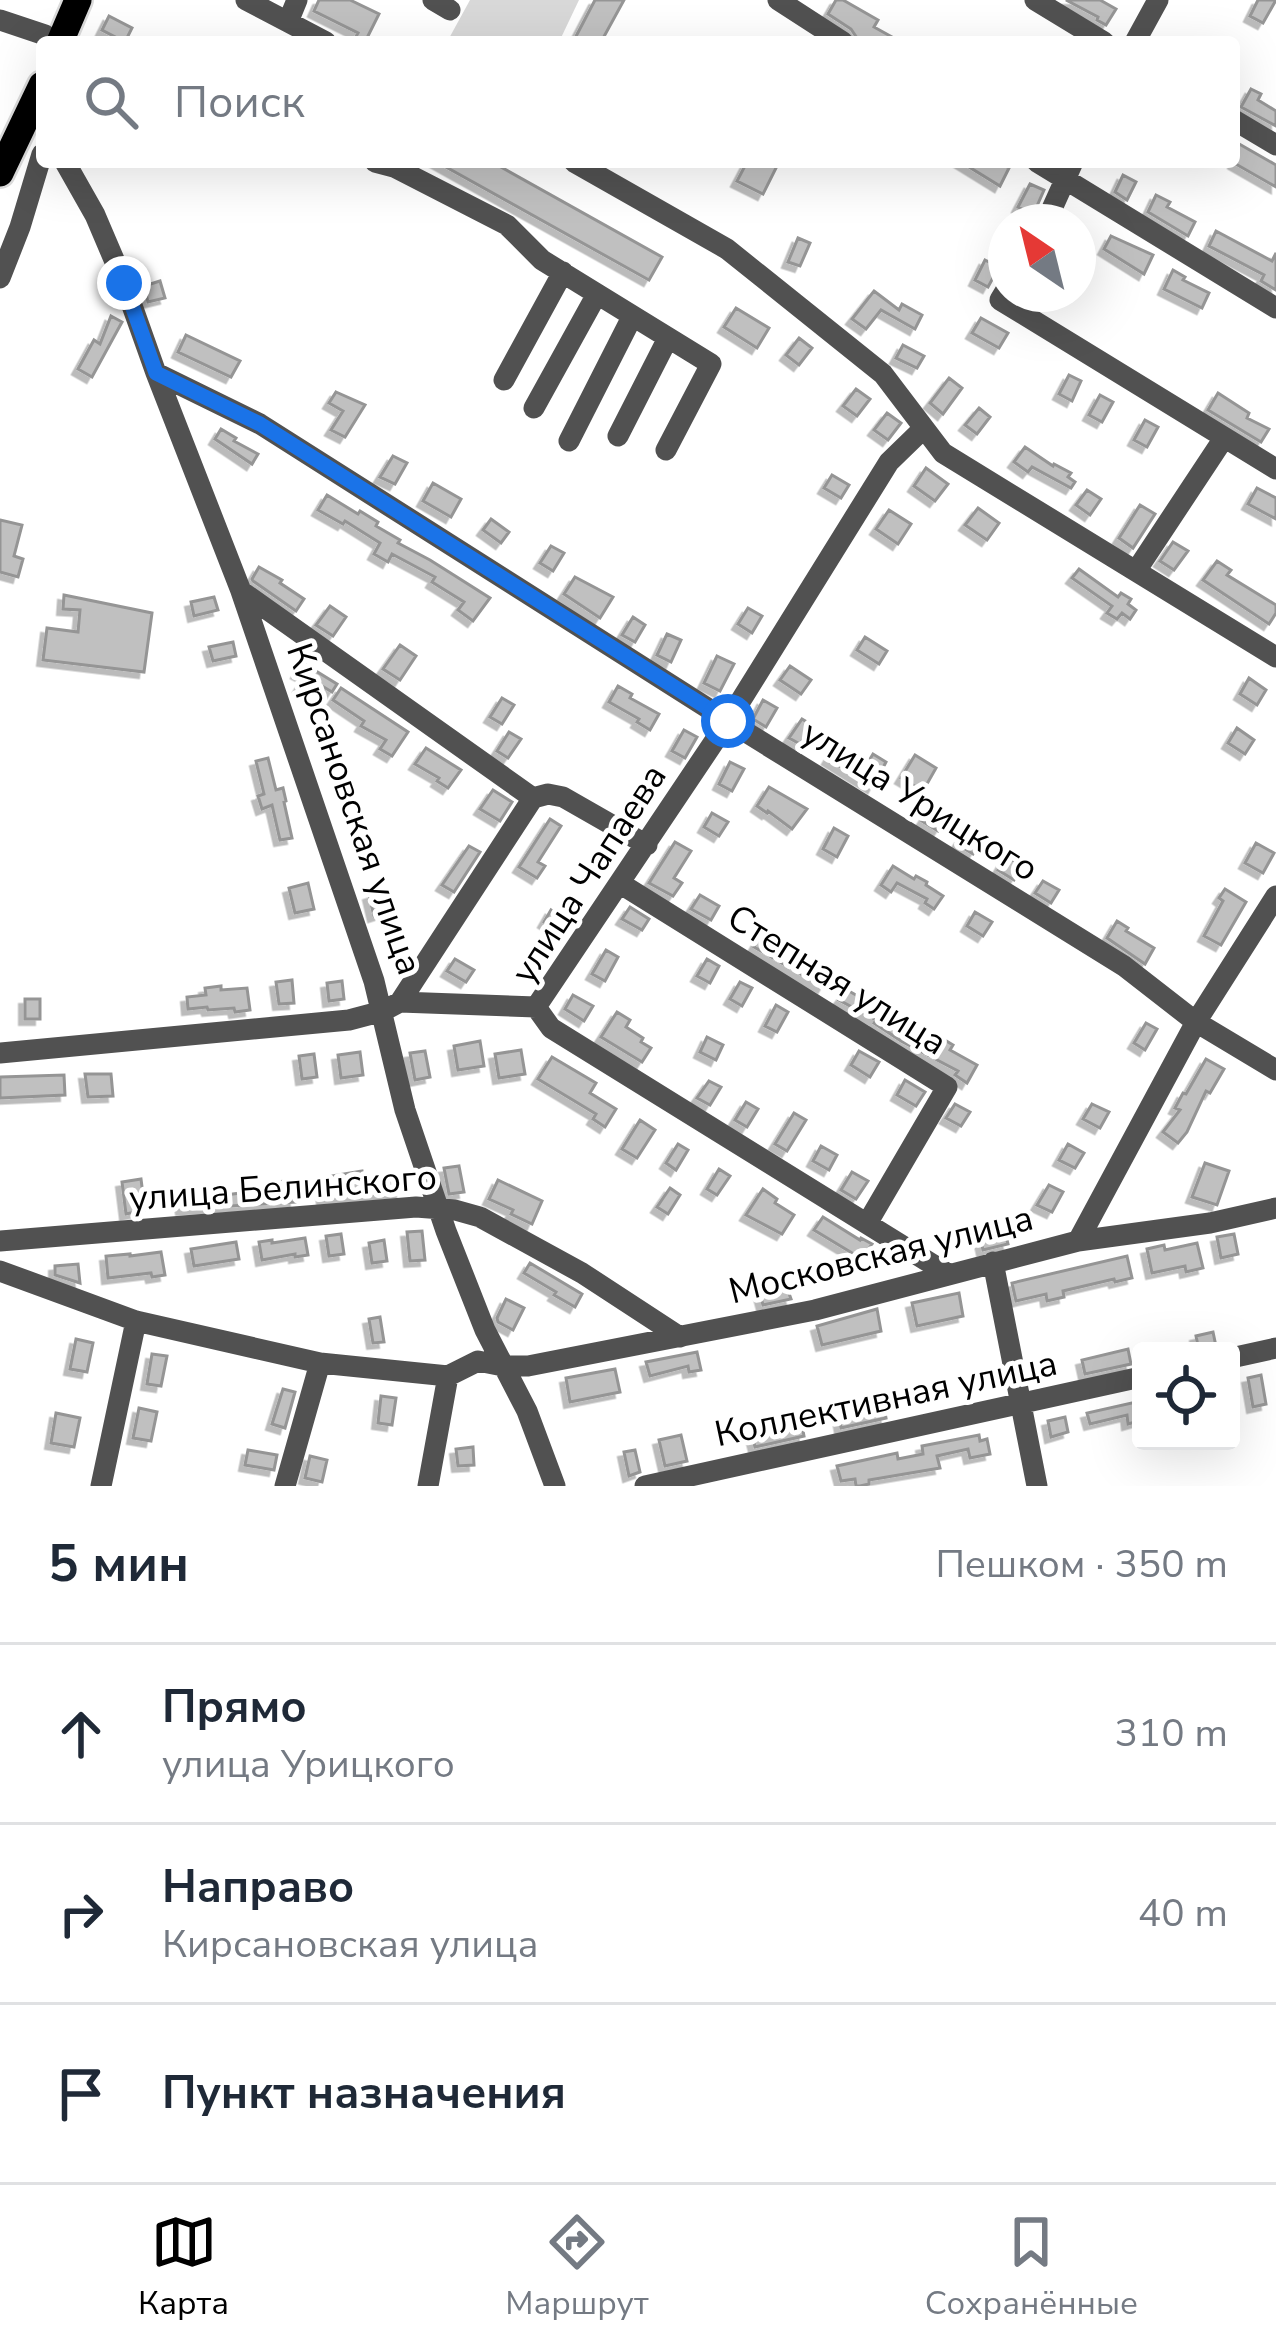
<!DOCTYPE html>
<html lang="ru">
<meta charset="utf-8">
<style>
:root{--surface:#fff;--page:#f6f6f7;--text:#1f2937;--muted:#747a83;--line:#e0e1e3;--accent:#000}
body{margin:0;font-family:"Nunito Sans",sans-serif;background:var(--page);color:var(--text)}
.controls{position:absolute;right:36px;bottom:36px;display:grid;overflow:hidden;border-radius:12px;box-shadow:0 12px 48px #0002}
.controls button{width:108px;height:108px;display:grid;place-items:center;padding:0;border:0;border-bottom:3px solid var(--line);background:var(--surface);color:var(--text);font:60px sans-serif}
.compass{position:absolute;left:988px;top:204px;width:108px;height:108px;border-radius:50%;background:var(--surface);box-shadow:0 12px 48px #0002;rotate:325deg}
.stop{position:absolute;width:36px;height:36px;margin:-27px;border:9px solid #1a73e8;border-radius:50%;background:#fff}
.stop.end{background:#1a73e8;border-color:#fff;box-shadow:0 3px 12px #0008}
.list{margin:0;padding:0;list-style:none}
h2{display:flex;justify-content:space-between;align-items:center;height:156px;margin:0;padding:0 48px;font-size:51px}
h2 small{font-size:39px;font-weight:400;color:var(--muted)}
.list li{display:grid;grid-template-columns:78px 1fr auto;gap:36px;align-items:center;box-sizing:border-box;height:180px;padding:0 48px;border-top:3px solid var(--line)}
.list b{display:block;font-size:45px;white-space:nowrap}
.list p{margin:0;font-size:39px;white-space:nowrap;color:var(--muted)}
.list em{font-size:39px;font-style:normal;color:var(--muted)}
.icon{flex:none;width:66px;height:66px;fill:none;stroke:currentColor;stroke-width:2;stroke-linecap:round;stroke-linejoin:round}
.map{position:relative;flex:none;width:1276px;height:1486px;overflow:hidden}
.search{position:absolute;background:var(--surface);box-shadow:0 12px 48px #0002;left:36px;right:36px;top:36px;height:132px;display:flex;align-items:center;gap:30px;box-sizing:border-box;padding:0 42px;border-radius:12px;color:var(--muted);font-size:45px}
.sheet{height:696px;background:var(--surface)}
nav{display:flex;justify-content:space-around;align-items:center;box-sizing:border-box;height:168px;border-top:3px solid var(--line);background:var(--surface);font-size:33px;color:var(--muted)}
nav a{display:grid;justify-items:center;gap:6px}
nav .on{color:var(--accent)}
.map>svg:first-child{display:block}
</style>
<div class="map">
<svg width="1276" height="1486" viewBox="0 0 1276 1486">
<defs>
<filter id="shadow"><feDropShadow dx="-5.5" dy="5.5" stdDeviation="0" flood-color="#0004"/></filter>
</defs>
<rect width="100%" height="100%" fill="#fff"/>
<path fill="#d8d8d8" d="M470,0H579L559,42H447Z"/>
<path fill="#c0c0c0" stroke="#959595" stroke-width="3" filter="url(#shadow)" d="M319,0H350L379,14L365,42H353L358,33L314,11Z
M595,0H624L601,42H573Z
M836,0H843L878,20L874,27L901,42H865L857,38L851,29L828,14Z
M1066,0H1100L1116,9L1106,25L1097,20L1098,17Z
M1258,0H1276L1263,23L1250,16Z
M109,16L132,28L125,42L102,30Z
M1251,89L1261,94L1258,100L1276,111V126L1241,107Z
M1234,141L1276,165V187L1234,163Z
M437,162H492L662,257L649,280Z
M747,162H779L763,194L737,181Z
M961,162H998L1009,168L1000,186Z
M1123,175L1136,182L1127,200L1115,192Z
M1030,184L1044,190L1033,215L1018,207Z
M1156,195L1170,202L1167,207L1195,222L1188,236L1148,212Z
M1216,231L1272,261L1276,253V290L1261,281L1264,275L1209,246Z
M1111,236L1153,255L1144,274L1104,249Z
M798,238L810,243L800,266L788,262Z
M985,260L999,267L988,287L975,280Z
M1173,270L1185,277L1183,280L1209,293L1202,308L1164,289Z
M160,281L165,298L148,302L144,286Z
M874,291L899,310L902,304L922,315L915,329L881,310L866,329L852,319Z
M736,308L769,328L757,348L724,327Z
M111,316L122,322L92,377L78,369L94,340L100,344Z
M981,318L1008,333L999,348L972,333Z
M186,335L240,361L231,377L178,352Z
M799,338L812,348L799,365L786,355Z
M903,345L924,356L917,368L896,358Z
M1069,375L1081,381L1072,401L1059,394Z
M949,378L962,388L943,414L930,403Z
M856,389L870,399L857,416L843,406Z
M336,392L365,405L345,437L331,430L343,411L329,403Z
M1218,393L1249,413L1247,418L1269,429L1261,442L1208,410Z
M1100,395L1113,402L1102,422L1089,415Z
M979,408L990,417L977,434L965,425Z
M887,413L901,423L888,440L874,430Z
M1145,420L1158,427L1147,447L1134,440Z
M221,429L236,438L234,441L258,454L252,464L215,439Z
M1025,447L1053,466L1054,464L1071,473L1068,477L1075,482L1071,488L1032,467L1028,472L1014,462Z
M393,456L407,463L395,484L380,477Z
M926,468L948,484L935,501L914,486Z
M832,475L849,485L841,498L824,488Z
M433,483L461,499L451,517L423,501Z
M1257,488L1276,498V519L1248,504Z
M1087,490L1101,499L1090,515L1076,505Z
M327,495L358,514L360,511L378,522L376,526L400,540L398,543L430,560L490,598L473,621L458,610L464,602L432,582L435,577L392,554L388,562L374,554L380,543L345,521L343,524L318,510Z
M1140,505L1155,514L1133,548L1119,538Z
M978,508L999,523L987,540L965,525Z
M889,510L911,524L898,544L876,529Z
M491,519L509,532L501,543L483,530Z
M0,520L22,525L14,556L23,559L18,577L0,572Z
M1173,542L1188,551L1174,570L1160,561Z
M551,546L564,553L553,571L540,563Z
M1217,561L1231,570L1227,575L1276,605V613L1269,624L1203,580Z
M259,567L282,580L280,583L304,599L296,611L253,581L252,579Z
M1079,569L1118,597L1121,593L1131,599L1128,604L1136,610L1130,619L1122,613L1117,619L1107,613L1112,606L1072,578Z
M575,577L613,597L600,618L564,594Z
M64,595L152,613L144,672L43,660L47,628L78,632L80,610L63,609Z
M214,597L218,610L194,616L191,602Z
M330,606L346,617L333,636L316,625Z
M748,608L762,616L752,633L738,624Z
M633,617L645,625L635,642L622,635Z
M667,634L681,640L671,662L657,655Z
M865,637L887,651L879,664L857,650Z
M233,642L236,656L213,661L209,647Z
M400,645L416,656L400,680L383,669Z
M717,656L734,664L720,691L704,683Z
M303,663L337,684L332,692L317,683L310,693L299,687L305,677L297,673Z
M790,666L811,680L801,694L780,680Z
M1249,678L1266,690L1257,705L1240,694Z
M618,686L632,694L630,698L659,714L650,730L637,722L639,719L609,702Z
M341,688L408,732L392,756L380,749L386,740L361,726L364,721L333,700Z
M502,698L514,705L502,724L490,717Z
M763,700L777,708L766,727L753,719Z
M802,719L812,725L800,744L789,738Z
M1237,728L1254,740L1245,754L1228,743Z
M684,730L697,737L685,758L672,751Z
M509,732L521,739L508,758L497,751Z
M836,745L867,764L873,754L886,762L873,787L828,759Z
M426,748L461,770L448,788L437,781L439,778L415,764Z
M915,755L936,768L923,791L901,778Z
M268,758L276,790L283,788L286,801L284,802L292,838L280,840L272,805L262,809L258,796L264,794L256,761Z
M730,762L744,769L732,791L719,784Z
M769,787L807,809L792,829L768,811L767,813L757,806Z
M493,790L512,802L500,821L480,809Z
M931,807L947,817L938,831L922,821Z
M712,813L728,822L719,836L704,827Z
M550,819L561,826L538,862L545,866L537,878L519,867Z
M834,828L848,836L837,857L823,849Z
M966,830L982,839L973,854L957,844Z
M675,842L691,851L674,878L682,883L673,896L649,883Z
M1256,843L1274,853L1263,873L1245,863Z
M469,846L480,852L454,892L442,885Z
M1006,856L1022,866L1014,880L998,870Z
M893,866L914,879L916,876L927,882L926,885L943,896L934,909L925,903L927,899L897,883L891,892L881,885Z
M1043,881L1059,890L1051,903L1035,893Z
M308,883L314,909L295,913L289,888Z
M1225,889L1246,902L1221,945L1204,936L1223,901L1219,898Z
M385,890L390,911L374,916L369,895Z
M700,895L719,906L711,920L691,909Z
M630,907L649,919L642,930L622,919Z
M551,910L570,923L563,934L544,922Z
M975,912L992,922L983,936L967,926Z
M1117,921L1128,928L1126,931L1154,948L1145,964L1107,938Z
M764,929L833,970L823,987L754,947Z
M606,950L618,957L605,981L592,974Z
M455,959L474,970L466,982L447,971Z
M707,959L719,966L710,983L697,976Z
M292,980L294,1003L279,1004L276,982Z
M342,981L344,999L329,1001L327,983Z
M740,982L752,988L742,1006L730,999Z
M221,986V990L247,988L250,1010L235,1012L234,1008L208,1010L207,1007L188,1009L187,997L206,995L205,988Z
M847,990L881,1009L884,1006L912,1020L953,1045L950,1050L977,1065L967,1083L955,1075L958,1071L901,1041L874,1023L876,1020L839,1000Z
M573,995L593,1006L584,1021L565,1009Z
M25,999H40V1019H25Z
M776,1005L788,1012L777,1032L765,1026Z
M617,1012L630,1020L626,1027L643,1038L641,1042L651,1048L642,1062L601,1037Z
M1146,1023L1157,1029L1145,1050L1134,1043Z
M707,1037L723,1045L716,1060L700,1052Z
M480,1041L484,1066L458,1070L454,1046Z
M521,1050L525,1074L499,1078L495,1054Z
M425,1051L430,1077L415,1080L410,1053Z
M859,1051L879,1062L870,1077L851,1065Z
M360,1052L363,1075L341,1078L338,1055Z
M314,1054L317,1077L302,1079L299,1056Z
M552,1057L596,1083L590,1093L616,1109L605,1127L593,1119L596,1114L538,1079Z
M1206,1059L1224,1069L1210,1093L1206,1091L1187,1132L1178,1143L1163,1132L1180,1110L1175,1108L1183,1093L1186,1094Z
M85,1074H111L113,1096L88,1097Z
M64,1075L65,1095L0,1098V1077Z
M905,1080L925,1092L916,1106L897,1095Z
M709,1081L721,1087L710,1105L697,1098Z
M746,1102L758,1109L747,1127L735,1120Z
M955,1104L970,1112L961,1126L946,1118Z
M1092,1104L1109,1112L1100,1128L1083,1119Z
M794,1113L806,1120L787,1151L775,1144Z
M640,1120L655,1130L637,1158L622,1149Z
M678,1144L688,1150L676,1170L666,1163Z
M1068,1144L1084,1153L1075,1168L1059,1160Z
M821,1146L837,1155L829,1170L813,1161Z
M1205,1163L1229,1171L1217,1205L1192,1197Z
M459,1166L464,1192L449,1194L444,1168Z
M719,1169L730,1176L717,1195L707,1189Z
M362,1171L363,1179L398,1174L401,1192L323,1199L320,1178Z
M852,1172L868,1181L856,1199L841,1190Z
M141,1179L145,1210L126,1214L122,1182Z
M293,1180L295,1202L182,1209L180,1196L223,1189L225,1195L278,1188L277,1182Z
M498,1180L542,1201L532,1224L511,1214L513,1210L489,1199Z
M1049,1185L1063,1192L1052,1212L1037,1205Z
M670,1188L680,1195L668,1214L657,1207Z
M763,1189L777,1199L775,1203L794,1215L782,1234L746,1215Z
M823,1217L860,1240L861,1238L872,1244L862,1259L814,1230Z
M422,1231L425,1260L410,1261L407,1232Z
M1005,1232L1008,1244L983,1250L980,1237Z
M341,1234L344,1254L329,1256L326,1236Z
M1234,1234L1238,1254L1221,1258L1217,1237Z
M305,1238L308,1255L295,1257V1254L262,1260L259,1242L272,1240V1243Z
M384,1240L387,1261L372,1263L369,1243Z
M236,1242L239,1259L194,1266L191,1249Z
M1197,1243L1203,1268L1186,1272L1185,1266L1152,1273L1147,1249L1164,1245L1165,1250Z
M161,1252L165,1275L152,1277L151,1273L108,1278L106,1256L130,1254V1256Z
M1127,1256L1132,1278L1115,1282L1114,1279L1063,1291L1064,1297L1047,1301L1046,1294L1016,1301L1012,1283Z
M530,1263L582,1294L575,1307L554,1295L556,1292L524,1273Z
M78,1264L80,1283L55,1275V1266Z
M786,1285L791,1299L763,1305L760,1294Z
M959,1293L963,1316L917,1326L912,1303Z
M506,1299L524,1308L513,1330L498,1322L497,1318Z
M877,1309L881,1331L822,1345L817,1326Z
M380,1317L384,1342L373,1343L369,1319Z
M1213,1332L1217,1351H1199L1196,1336Z
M76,1339L93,1343L87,1372L70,1369Z
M1128,1349L1131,1364L1085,1374L1082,1360Z
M697,1352L701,1370L689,1372L688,1366L650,1376L646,1362Z
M152,1354L167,1356L161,1386L147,1384Z
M615,1369L620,1392L570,1402L566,1378Z
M1261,1375L1266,1404L1253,1407L1248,1378Z
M283,1389L295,1392L285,1428L272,1424Z
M381,1396L396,1398L392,1425L378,1423Z
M883,1401L886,1418L841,1428L839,1417L873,1410L871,1403Z
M1136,1402L1139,1421L1128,1424L1127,1415L1090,1424L1087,1413Z
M139,1408L157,1412L151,1441L133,1438Z
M56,1413L80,1418L74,1447L51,1443Z
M1065,1417L1068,1432L1051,1437L1048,1421Z
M801,1420L804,1436L755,1447L751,1431Z
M681,1435L687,1461L665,1466L659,1440Z
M979,1435L980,1441L987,1439L990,1454L970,1458L968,1449L937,1456L940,1468L869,1480V1484L860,1486H856L855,1479L841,1481L837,1466L897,1453L898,1459L923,1454L922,1446Z
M473,1447L474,1465L458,1466L456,1449Z
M248,1450L277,1455L274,1470L245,1465Z
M635,1450L640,1472L629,1476L624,1452Z
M310,1456L327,1460L322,1482L305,1478Z"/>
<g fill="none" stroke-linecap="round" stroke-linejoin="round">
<g stroke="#dbdbdb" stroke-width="32">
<path id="major" d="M60,42L78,0
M0,173L42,85"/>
</g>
<path stroke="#515151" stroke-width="21" d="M246,0L288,22
M297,0L288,22L326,42
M433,0L450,10
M778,0L843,42
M1035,0L1104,42
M0,20L45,35L54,42
M1135,42L1158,0
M1234,120L1276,145
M65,162L95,215L124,283L156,373L241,591L374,981L405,1110L446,1231L485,1330L527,1411L555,1486
M375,162L394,167L507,225L542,260L711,364L666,450
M574,162L727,249L883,374L943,453L1276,657
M1037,162L1276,308
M1046,222L1073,162
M0,278L20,227L42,154
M1006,290L1000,300L1276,469
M156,373L260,424L728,721L1124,966L1196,1022L1276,1070
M504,380L563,272
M534,408L597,294
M618,436L668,338
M569,441L632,317
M1136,571L1224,438
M241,591L533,798L400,1002
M533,798L548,794L563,797L647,845
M621,884L947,1087L868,1222
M536,1007L728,721L889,462L924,428
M536,1007L551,1028L948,1274
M0,1053L349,1020L383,1011L400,1002L536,1007
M0,1241L416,1207L455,1210L480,1217L582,1273L680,1337
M1078,1241L1196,1022L1276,896
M993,1262L1037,1486
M0,1271L136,1321L320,1363L448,1376L478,1361L503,1366H528L815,1310L1078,1241L1210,1223L1276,1208
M1231,1358L1276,1348
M101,1486L136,1321
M285,1486L320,1363
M428,1486L448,1376
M645,1486L1141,1377"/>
<use href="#major" stroke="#000" stroke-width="27"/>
</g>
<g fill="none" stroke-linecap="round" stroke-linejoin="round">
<path stroke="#1a73e8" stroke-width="15" d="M124,283L156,373L260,424L728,721"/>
</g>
<g text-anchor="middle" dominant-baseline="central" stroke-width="10" stroke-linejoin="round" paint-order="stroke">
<g font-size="36" fill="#000" stroke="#fff">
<text transform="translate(920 801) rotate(32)">улица Урицкого</text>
<text transform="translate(354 809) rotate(71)">Кирсановская улица</text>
<text transform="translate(589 874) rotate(-57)">улица Чапаева</text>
<text transform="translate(837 980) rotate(32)">Степная улица</text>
<text transform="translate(283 1188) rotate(-4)">улица Белинского</text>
<text transform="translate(881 1255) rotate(-14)">Московская улица</text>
<text transform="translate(886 1399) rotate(-12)">Коллективная улица</text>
</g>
</g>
</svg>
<div class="controls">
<button><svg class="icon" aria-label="locate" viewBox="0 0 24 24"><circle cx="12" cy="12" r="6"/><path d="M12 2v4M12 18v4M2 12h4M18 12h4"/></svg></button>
</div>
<svg class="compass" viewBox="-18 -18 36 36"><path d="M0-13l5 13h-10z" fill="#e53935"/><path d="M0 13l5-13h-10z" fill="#747a83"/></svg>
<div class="stop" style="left:728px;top:721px"></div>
<div class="stop end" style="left:124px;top:283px"></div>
<div class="search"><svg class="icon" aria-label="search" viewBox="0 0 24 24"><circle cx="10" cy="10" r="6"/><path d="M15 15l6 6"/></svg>Поиск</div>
</div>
<section class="sheet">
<h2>5 мин<small>Пешком · 350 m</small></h2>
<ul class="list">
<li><svg class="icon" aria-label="ahead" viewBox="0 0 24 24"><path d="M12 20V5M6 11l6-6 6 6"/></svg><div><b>Прямо</b><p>улица Урицкого</p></div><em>310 m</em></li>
<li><svg class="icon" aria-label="right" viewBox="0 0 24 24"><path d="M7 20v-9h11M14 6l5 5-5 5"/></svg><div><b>Направо</b><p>Кирсановская улица</p></div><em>40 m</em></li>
<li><svg class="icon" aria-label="arrive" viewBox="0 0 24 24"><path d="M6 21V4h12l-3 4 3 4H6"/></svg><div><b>Пункт назначения</b></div></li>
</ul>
</section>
<nav>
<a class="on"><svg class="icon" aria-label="map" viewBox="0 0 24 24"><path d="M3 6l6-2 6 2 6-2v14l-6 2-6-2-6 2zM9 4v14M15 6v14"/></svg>Карта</a>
<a><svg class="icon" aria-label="directions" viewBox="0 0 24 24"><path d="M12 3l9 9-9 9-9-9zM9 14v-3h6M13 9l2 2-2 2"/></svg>Маршрут</a>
<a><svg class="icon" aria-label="saved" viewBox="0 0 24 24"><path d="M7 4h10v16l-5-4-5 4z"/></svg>Сохранённые</a>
</nav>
